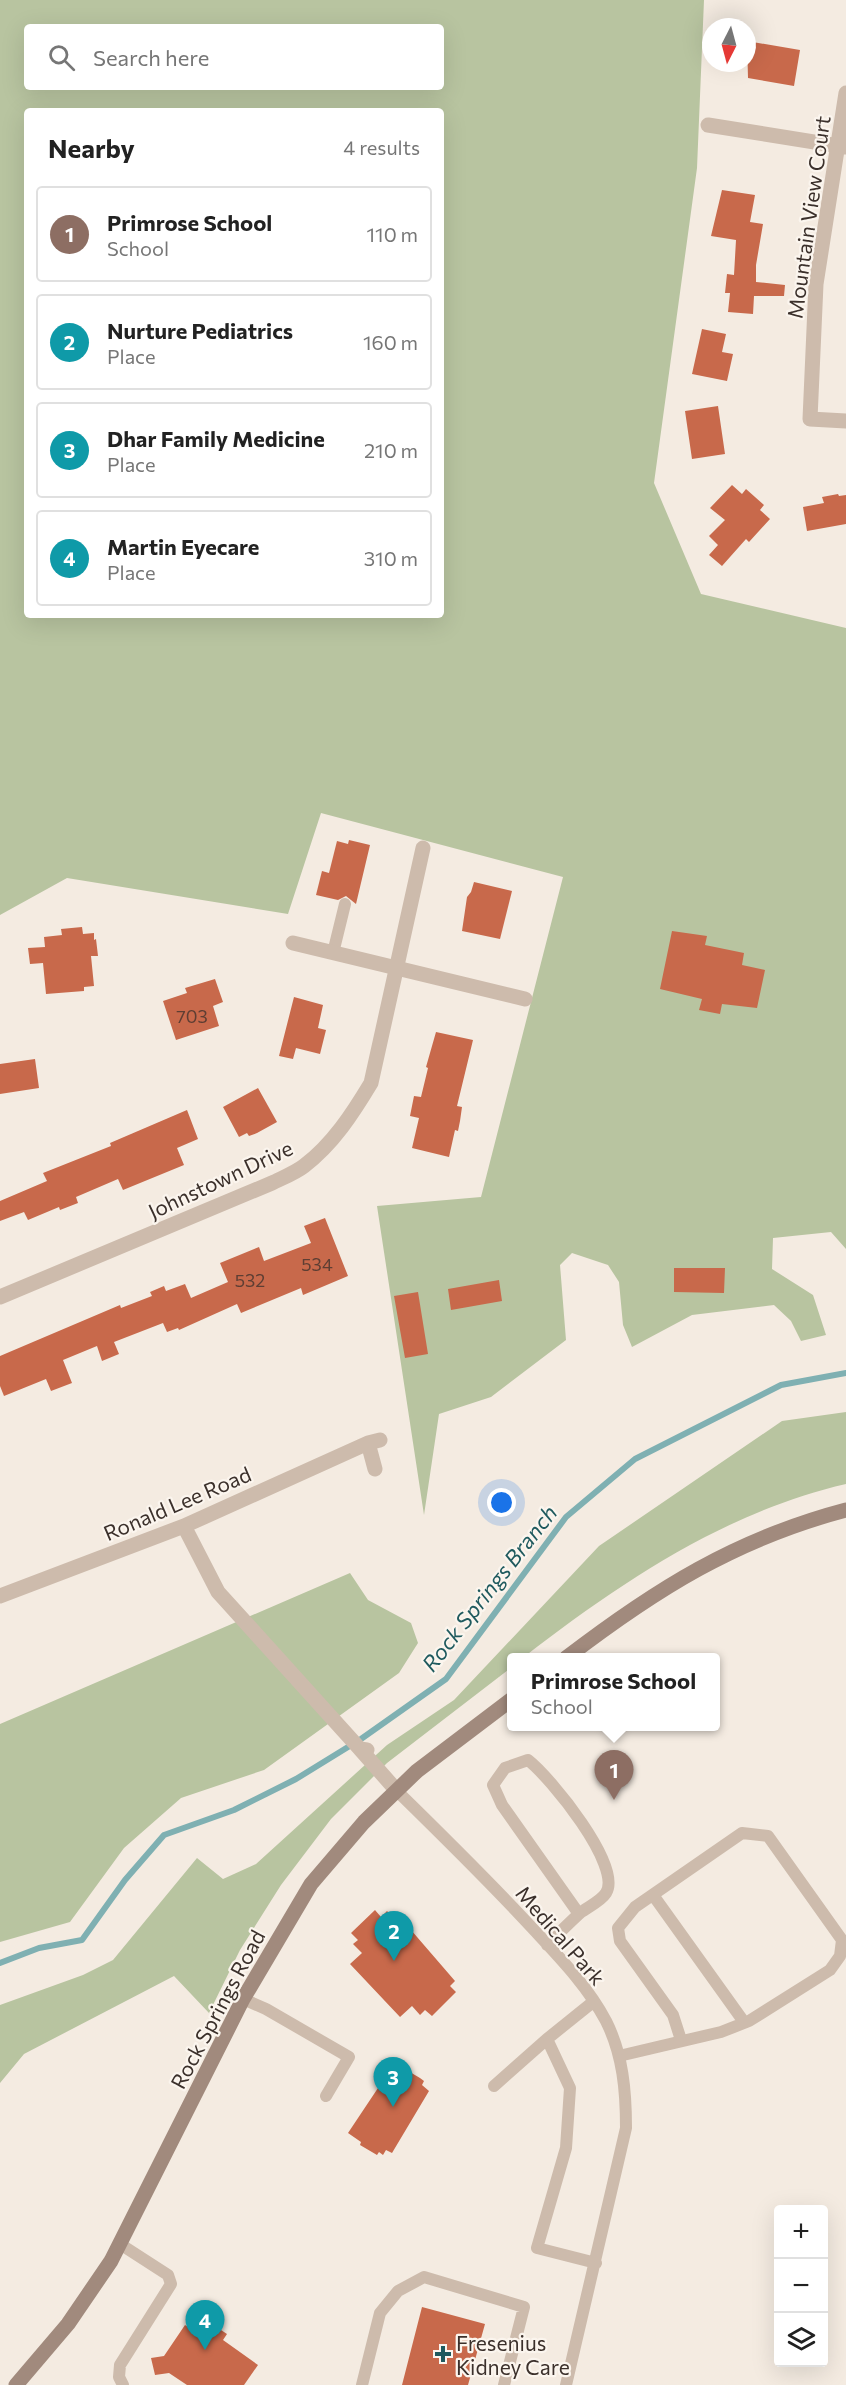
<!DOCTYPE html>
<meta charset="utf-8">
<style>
:root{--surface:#fff;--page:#f6f6f6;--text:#222;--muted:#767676;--line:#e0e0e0;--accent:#d93025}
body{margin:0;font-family:Commissioner,sans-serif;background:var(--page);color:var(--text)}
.controls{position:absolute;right:18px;bottom:18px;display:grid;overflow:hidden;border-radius:6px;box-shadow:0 6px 24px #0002}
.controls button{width:54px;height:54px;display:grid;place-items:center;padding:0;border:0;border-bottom:2px solid var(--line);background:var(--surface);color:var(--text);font:30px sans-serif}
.compass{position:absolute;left:702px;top:18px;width:54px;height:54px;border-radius:50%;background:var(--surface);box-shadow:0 6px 24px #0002;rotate:186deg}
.you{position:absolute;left:502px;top:1503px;width:21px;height:21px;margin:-15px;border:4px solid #fff;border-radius:50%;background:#1a73e8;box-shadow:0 0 0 9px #1a73e833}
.badge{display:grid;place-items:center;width:39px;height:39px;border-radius:50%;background:var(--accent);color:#fff;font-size:20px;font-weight:700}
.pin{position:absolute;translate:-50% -50px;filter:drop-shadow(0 2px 3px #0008)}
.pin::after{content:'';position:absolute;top:32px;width:21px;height:18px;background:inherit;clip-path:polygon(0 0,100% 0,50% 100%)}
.popup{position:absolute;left:507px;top:1653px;width:213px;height:78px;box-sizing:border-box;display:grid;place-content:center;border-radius:6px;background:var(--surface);filter:drop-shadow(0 2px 4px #0005);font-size:20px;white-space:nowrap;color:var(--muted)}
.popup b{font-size:22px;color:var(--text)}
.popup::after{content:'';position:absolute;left:50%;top:100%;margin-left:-12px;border:12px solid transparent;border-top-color:var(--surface)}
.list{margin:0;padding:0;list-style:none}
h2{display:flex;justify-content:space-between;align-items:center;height:78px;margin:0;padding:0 24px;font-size:26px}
h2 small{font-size:20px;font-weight:400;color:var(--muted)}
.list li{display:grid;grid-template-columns:39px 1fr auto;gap:18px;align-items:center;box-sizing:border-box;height:96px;margin:0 12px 12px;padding:0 12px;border:2px solid var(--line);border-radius:6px}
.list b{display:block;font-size:22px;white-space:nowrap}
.list p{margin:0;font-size:20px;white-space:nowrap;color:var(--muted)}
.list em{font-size:20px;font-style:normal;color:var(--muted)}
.icon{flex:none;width:33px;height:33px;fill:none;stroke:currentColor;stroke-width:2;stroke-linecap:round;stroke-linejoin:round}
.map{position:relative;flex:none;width:846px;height:2385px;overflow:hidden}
.search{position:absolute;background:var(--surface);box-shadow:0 6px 24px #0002;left:24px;top:24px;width:420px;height:66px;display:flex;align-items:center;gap:15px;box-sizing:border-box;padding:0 21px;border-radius:6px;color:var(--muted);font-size:22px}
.panel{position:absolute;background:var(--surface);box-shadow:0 6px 24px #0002;left:24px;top:108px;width:420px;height:510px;border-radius:6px}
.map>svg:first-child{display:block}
</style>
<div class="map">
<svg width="846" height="2385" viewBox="0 0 846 2385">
<rect width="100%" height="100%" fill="#f4ebe1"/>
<path fill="#b8c4a0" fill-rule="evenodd" d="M0,0H704L697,168L654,483L701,594L846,628V1249L831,1232L773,1238L772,1269L813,1295L826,1335L801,1341L791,1321L774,1305L692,1315L632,1347L623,1325L619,1282L608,1265L572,1253L560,1265L566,1340L491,1397L439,1414L424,1515L377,1206L481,1197L563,877L321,813L288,914L67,878L0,915ZM27,27H441V87H27ZM27,111H441V615H27Z
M846,1412V1484C725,1512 621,1582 524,1657L512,1658V1667L387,1763L331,1819L281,1885L240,1950L209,2013L174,1976L24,2054L0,2083V2005L83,1975L113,1960L197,1858L223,1879L256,1864L387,1745L454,1700L599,1546L782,1421Z
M350,1573L368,1600L411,1623L418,1643L399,1673L264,1770L181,1798L124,1848L70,1922L0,1942V1724Z"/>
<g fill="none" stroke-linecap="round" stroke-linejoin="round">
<path stroke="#7fb0b2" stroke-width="6" d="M0,1963L39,1948L82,1940L125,1880L164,1835L234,1810L296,1779L361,1739L446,1679L566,1517L635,1459L781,1385L846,1373"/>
</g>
<path fill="#c8694b" d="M747,41L800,50L794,86L748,78Z
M722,190L755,195L750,222L763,224L756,265V282L785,285L784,296H754L753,314L728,312L730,293H725L727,274L734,275L736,240L711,236Z
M702,329L726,334L722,352L733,354L727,381L692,374Z
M718,406L725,454L692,459L685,411Z
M732,485L742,494L746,489L764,505L760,510L770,519L749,542L746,539L722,566L709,555L718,545L709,536L725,520L710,508Z
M838,494L839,496L846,495V524L807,531L803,507L824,503L822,497Z
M349,840L370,845L356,904L346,896L338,900L316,895L322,871L329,873L337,841L348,844Z
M474,882L512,891L500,939L462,931L467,897L471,892Z
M82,927L83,934L94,933V940L96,939L98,956H91L94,986L84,987V991L46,994L43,963L30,964L28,948L45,947L44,937L62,935L61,929Z
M672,931L707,936L705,945L744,953L742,965L765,970L757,1008L722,1004L720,1014L699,1010L702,999L660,989Z
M215,979L223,1002L213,1006L219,1026L176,1040L163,1001L187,993L185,988Z
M294,997L323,1005L318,1028L326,1030L320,1054L296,1048L293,1059L279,1056Z
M436,1032L473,1040L457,1106L462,1107L460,1121L458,1131L455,1130L449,1157L412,1148L419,1118L410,1116L414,1096L421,1097L428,1068L426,1067Z
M35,1059L39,1088L0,1094V1064Z
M258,1088L277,1122L257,1133L249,1136L247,1133L239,1137L223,1107Z
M187,1110L198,1139L177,1148L184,1165L123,1190L118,1179L76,1197L78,1203L60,1210L59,1207L28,1220L24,1212L0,1221V1201L47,1181L43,1173L111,1146L110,1143Z
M325,1218L348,1276L303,1295L301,1288L241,1313L237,1304L179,1330L178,1328L167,1332L163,1323L114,1342L119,1354L102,1361L97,1346L63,1360L72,1383L51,1391L46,1379L4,1396L0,1386V1356L120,1305L121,1308L152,1296L150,1292L164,1286L166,1291L185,1284L191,1298L228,1282L220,1263L259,1247L264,1261L311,1243L304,1226Z
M674,1268H725L724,1293L674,1292Z
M499,1280L502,1301L451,1310L448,1289Z
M418,1292L428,1354L405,1358L394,1296Z
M375,1910L381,1917L387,1911L408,1933L411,1930L455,1981L450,1986L456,1992L432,2016L425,2010L420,2015L412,2006L400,2017L350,1964L362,1953L353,1944L358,1940L351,1933Z
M392,2067L400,2071L403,2068L420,2078L424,2081L422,2085L429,2091L392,2153L386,2150L383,2155L379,2152L377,2155L360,2145L361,2142L348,2133Z
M422,2307L485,2324L468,2385H402Z
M209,2322L227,2334L223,2340L258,2365L244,2385H187L169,2373L155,2375L151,2358L164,2356L185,2325L188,2327L190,2324L202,2332Z"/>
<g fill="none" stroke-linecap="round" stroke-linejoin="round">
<path stroke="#cdbbac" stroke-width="12" d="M333,953L345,904
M397,1791C444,1837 491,1883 535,1931C561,1959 588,1987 606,2021C623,2055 626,2091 626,2128L566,2385
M653,1895L744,2022
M547,1945C558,1934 569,1923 580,1913C588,1907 601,1901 606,1893C623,1866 550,1777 528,1760L505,1768L493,1785L502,1805L579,1914
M243,1999L266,2009L349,2057L326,2096
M547,2039L593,2002
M619,2056L721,2032L749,2021L830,1970L840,1956L842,1940L768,1836L742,1833L635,1907L618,1928L620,1941L673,2015L681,2040
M494,2086L547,2039L570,2088L566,2148L537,2248L596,2263
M120,2244L168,2275L171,2284L120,2365L119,2377L123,2385
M362,2385L380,2313L398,2291L424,2277L524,2307L504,2385"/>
<path stroke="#cdbbac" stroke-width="15" d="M846,93L816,284L810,419L846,421
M708,125L846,147
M293,943L525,999
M0,1297L272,1183C282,1178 295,1173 304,1166C333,1144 353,1113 371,1083L423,848
M368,1443L375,1469
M184,1526L218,1592L360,1749L367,1750
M0,1596L184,1526L368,1443L380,1440
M364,1750L360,1749L397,1791"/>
<path stroke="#a18a7d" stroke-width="15" d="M566,1658C656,1589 736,1539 846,1510
M16,2385L68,2324L111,2261L243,1999L311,1884L364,1822L417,1771L512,1699"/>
</g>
<path fill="#1f5a5e" stroke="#fbf5ee" stroke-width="2" d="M440 2345h6v6h6v6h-6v6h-6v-6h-6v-6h6z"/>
<g text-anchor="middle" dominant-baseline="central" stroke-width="4.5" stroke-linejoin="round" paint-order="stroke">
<g font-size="18" fill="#5e3e33">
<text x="192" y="1016">703</text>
<text x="317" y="1264">534</text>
<text x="250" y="1280">532</text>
</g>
<g font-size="21" fill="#3b302b" stroke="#fbf5ee">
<text transform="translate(808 217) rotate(-82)">Mountain View Court</text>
<text transform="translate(220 1179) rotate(-25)">Johnstown Drive</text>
<text transform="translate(177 1503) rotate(-23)">Ronald Lee Road</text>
<text transform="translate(561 1935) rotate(49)">Medical Park</text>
<text transform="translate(217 2009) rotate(-62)">Rock Springs Road</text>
</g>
<g font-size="21" fill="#3b302b" stroke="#fbf5ee" text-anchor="start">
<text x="456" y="2342">Fresenius<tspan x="456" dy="24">Kidney Care</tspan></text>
</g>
<g font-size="22" font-style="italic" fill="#1f5a5e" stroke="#fbf5ee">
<text transform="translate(489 1588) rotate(-52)">Rock Springs Branch</text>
</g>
</g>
</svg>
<div class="controls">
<button>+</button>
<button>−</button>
<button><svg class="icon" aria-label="layers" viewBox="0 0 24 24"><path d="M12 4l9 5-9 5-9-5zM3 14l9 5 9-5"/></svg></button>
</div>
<svg class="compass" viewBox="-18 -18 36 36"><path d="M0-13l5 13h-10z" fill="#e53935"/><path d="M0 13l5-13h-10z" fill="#767676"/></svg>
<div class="you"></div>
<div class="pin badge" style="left:614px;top:1800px;background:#8d6e63">1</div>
<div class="popup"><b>Primrose School</b>School</div>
<div class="pin badge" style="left:394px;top:1961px;background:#0f9aa8">2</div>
<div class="pin badge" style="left:393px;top:2107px;background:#0f9aa8">3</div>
<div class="pin badge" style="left:205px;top:2350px;background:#0f9aa8">4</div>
<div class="search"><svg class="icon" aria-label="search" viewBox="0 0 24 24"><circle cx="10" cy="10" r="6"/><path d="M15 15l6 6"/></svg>Search here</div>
<section class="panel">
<h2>Nearby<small>4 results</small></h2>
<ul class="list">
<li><span class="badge" style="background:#8d6e63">1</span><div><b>Primrose School</b><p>School</p></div><em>110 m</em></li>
<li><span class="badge" style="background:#0f9aa8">2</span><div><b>Nurture Pediatrics</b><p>Place</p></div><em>160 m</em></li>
<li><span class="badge" style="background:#0f9aa8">3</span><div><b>Dhar Family Medicine</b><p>Place</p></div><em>210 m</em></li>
<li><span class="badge" style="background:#0f9aa8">4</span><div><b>Martin Eyecare</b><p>Place</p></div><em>310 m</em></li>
</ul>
</section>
</div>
